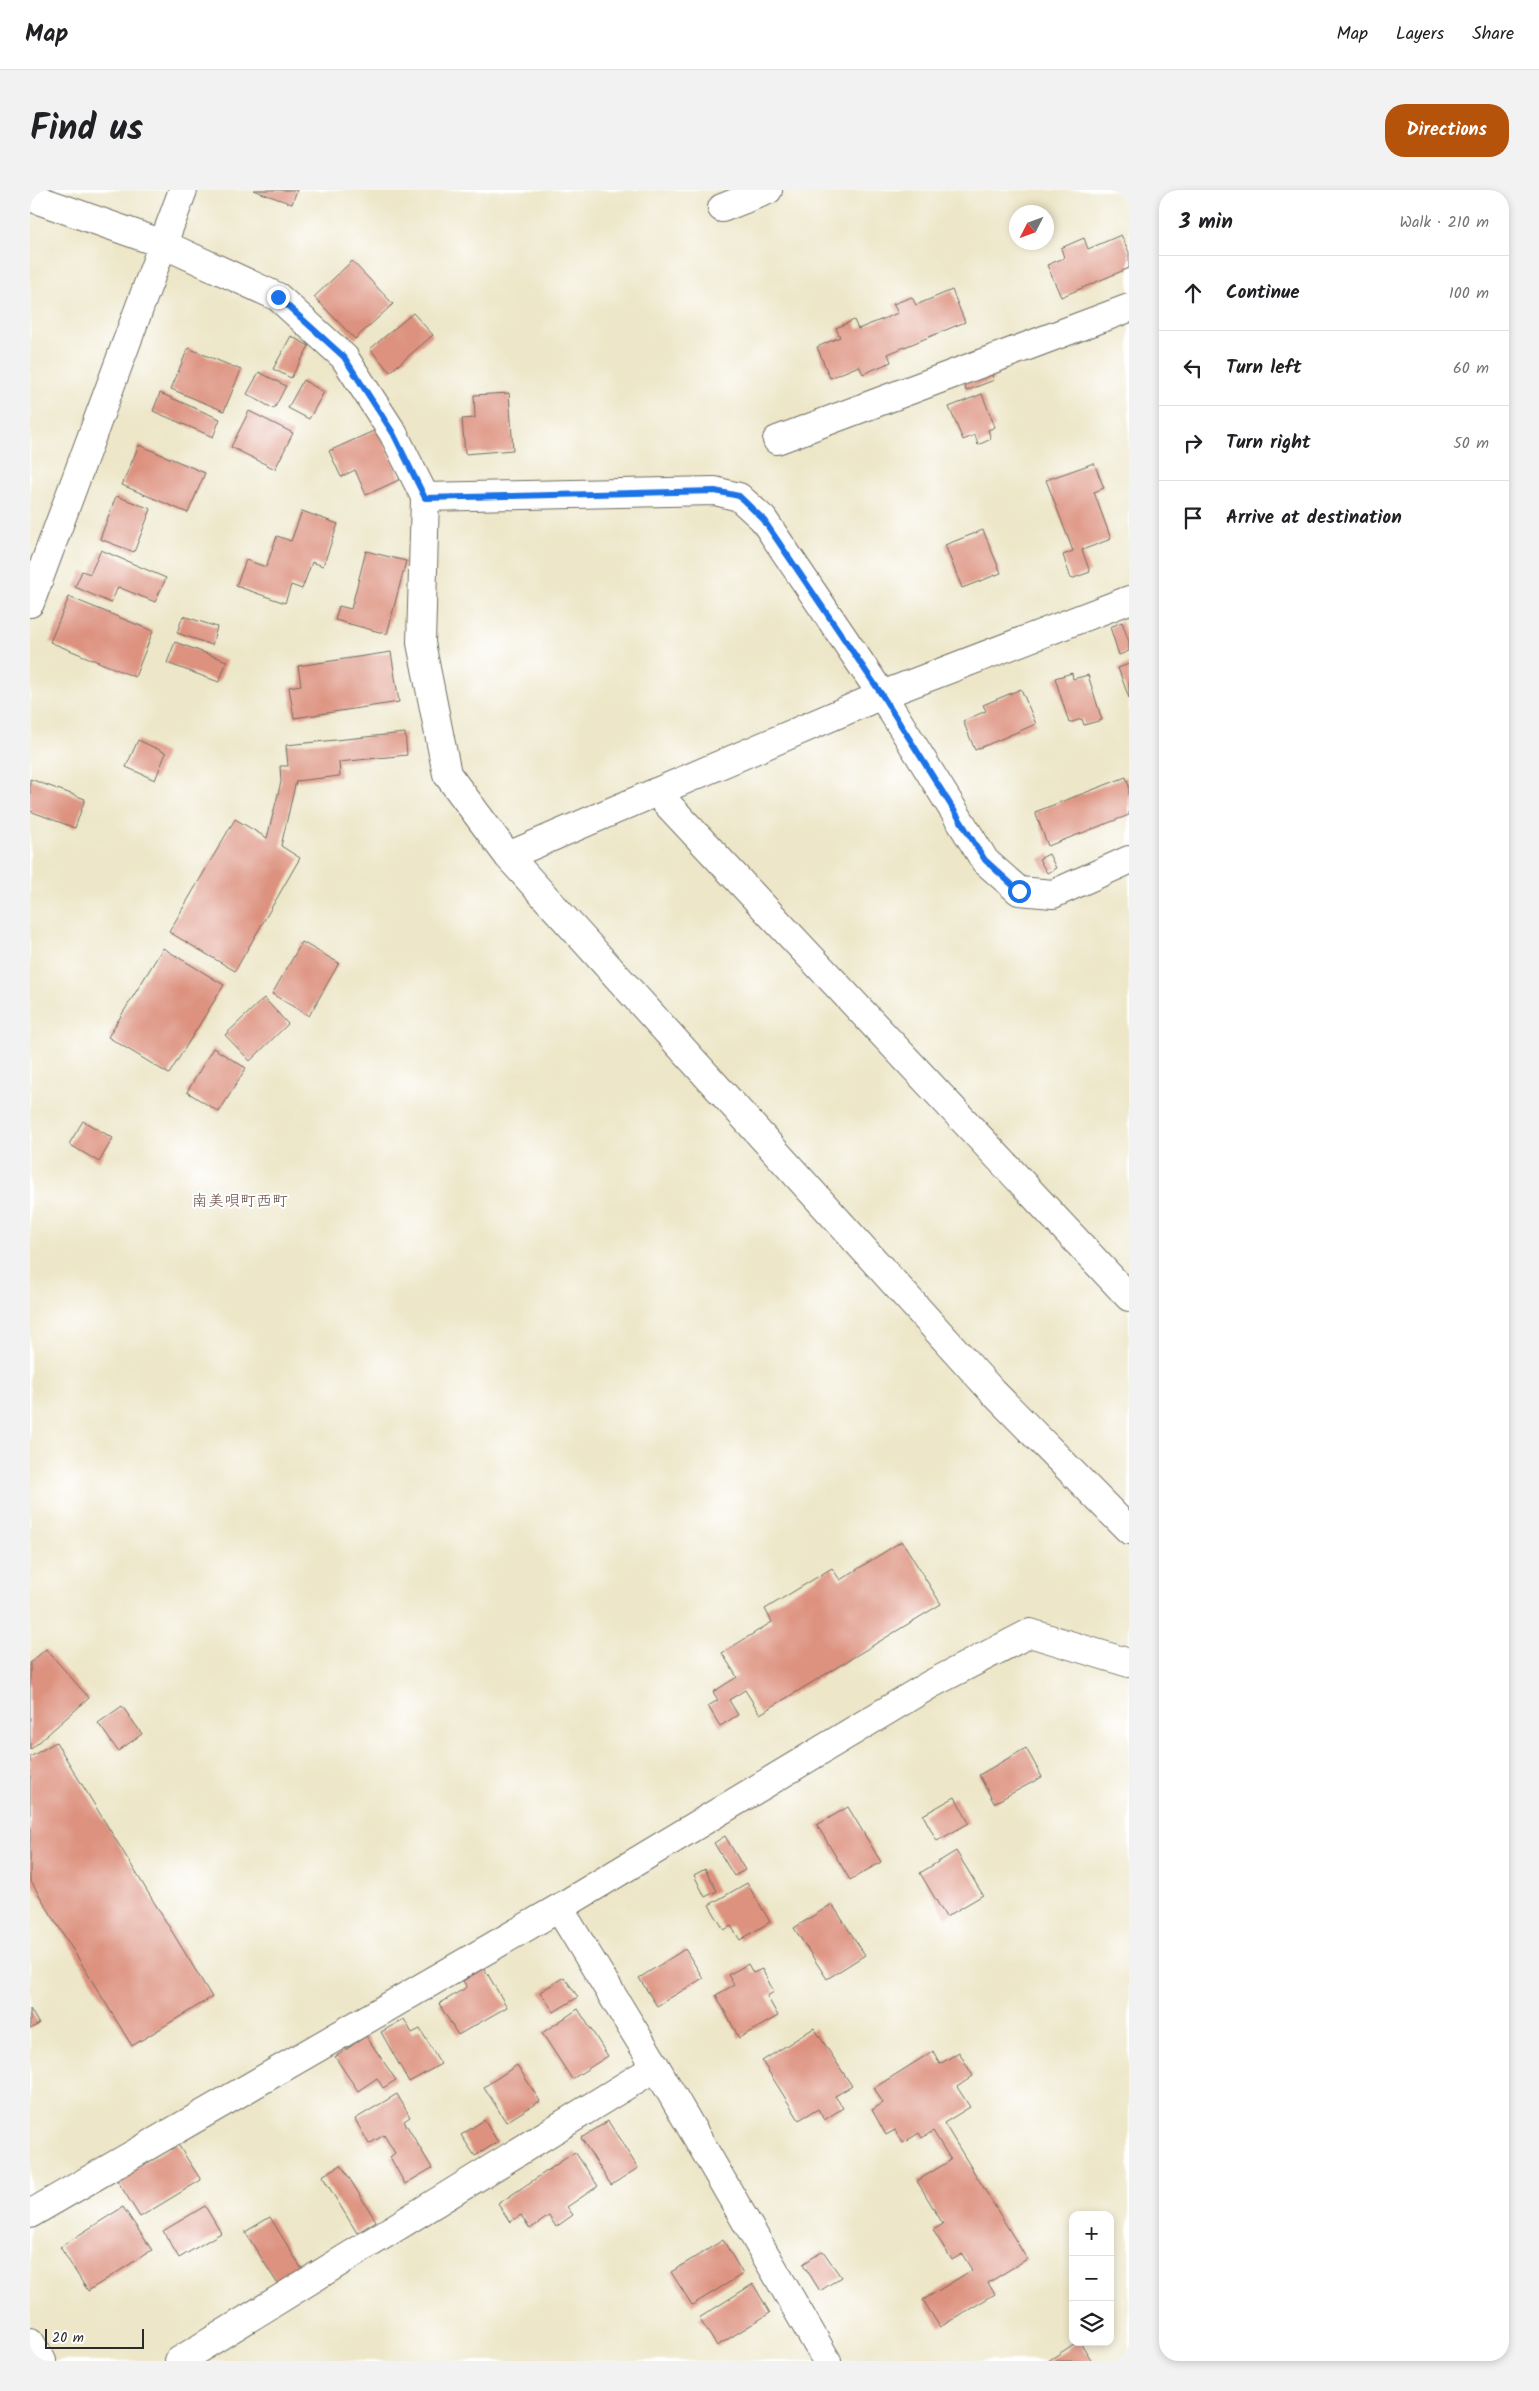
<!DOCTYPE html>
<meta charset="utf-8">
<style>
:root{--surface:#fff;--page:#f2f2f2;--text:#202124;--muted:#757577;--line:#e0e0e0;--accent:#b45309}
body{margin:0;font-family:Kalam,"Klee One",sans-serif;background:var(--page);color:var(--text)}
.controls{position:absolute;right:15px;bottom:15px;display:grid;overflow:hidden;border-radius:10px;box-shadow:0 2px 8px #0003}
.controls button{width:45px;height:45px;display:grid;place-items:center;padding:0;border:0;border-bottom:1px solid var(--line);background:var(--surface);color:var(--text);font:25px sans-serif}
.compass{position:absolute;left:979px;top:15px;width:45px;height:45px;border-radius:50%;background:var(--surface);box-shadow:0 2px 8px #0003;rotate:228deg}
.scale{position:absolute;left:15px;bottom:12px;width:99px;box-sizing:border-box;padding-left:5px;border:2px solid #2b2b2b;border-top:0;font-size:14px;line-height:18px;white-space:nowrap;color:#2b2b2b;-webkit-text-stroke:4px #fff;paint-order:stroke}
.stop{position:absolute;width:15px;height:15px;margin:-11px;border:4px solid #1a73e8;border-radius:50%;background:#fff}
.stop.end{background:#1a73e8;border-color:#fff;box-shadow:0 1px 5px #0008}
.list{margin:0;padding:0;list-style:none}
h2{display:flex;justify-content:space-between;align-items:center;height:65px;margin:0;padding:0 20px;font-size:21px}
h2 small{font-size:16px;font-weight:400;color:var(--muted)}
.list li{display:grid;grid-template-columns:32px 1fr auto;gap:15px;align-items:center;box-sizing:border-box;height:75px;padding:0 20px;border-top:1px solid var(--line)}
.list b{display:block;font-size:19px;white-space:nowrap}
.list em{font-size:16px;font-style:normal;color:var(--muted)}
.icon{flex:none;width:28px;height:28px;fill:none;stroke:currentColor;stroke-width:2;stroke-linecap:round;stroke-linejoin:round}
.map{position:relative;flex:none;width:1099px;height:2171px;overflow:hidden;border-radius:20px}
header{display:flex;align-items:center;gap:30px;box-sizing:border-box;height:70px;padding:0 25px;background:var(--surface);border-bottom:1px solid var(--line)}
header strong{font-size:24px}
nav{display:flex;gap:28px;margin-inline-start:auto;font-size:18px}
.intro{display:flex;align-items:center;justify-content:space-between;box-sizing:border-box;height:120px;padding:0 30px}
h1{margin:0;font-size:35px}
.button{padding:12px 22px;border-radius:20px;background:var(--accent);color:#fff;font-size:18px;font-weight:700}
main{display:flex;gap:30px;padding:0 30px}
aside{flex:1;background:var(--surface);border-radius:20px;box-shadow:0 2px 8px #0003}
.map>svg:first-child{display:block}
</style>
<header>
<strong>Map</strong>
<nav><a>Map</a><a>Layers</a><a>Share</a></nav>
</header>
<div class="intro"><h1>Find us</h1><a class="button">Directions</a></div>
<main>
<div class="map">
<svg width="1099" height="2171" viewBox="0 0 1099 2171">
<rect width="100%" height="100%" fill="#fff"/>
<filter id="ink" filterUnits="userSpaceOnUse"><feTurbulence type="fractalNoise" baseFrequency=".02" numOctaves="2"/><feDisplacementMap in="SourceGraphic" scale="10" xChannelSelector="R" yChannelSelector="G"/><feConvolveMatrix kernelMatrix="1 2 1 2 8 2 1 2 1" color-interpolation-filters="sRGB"/></filter>
<filter id="wash" filterUnits="userSpaceOnUse"><feTurbulence type="fractalNoise" baseFrequency=".0096" numOctaves="4" result="noise"/><feDisplacementMap in="SourceGraphic" scale="20" xChannelSelector="R" yChannelSelector="G"/><feGaussianBlur stdDeviation="1.12" result="paint"/><feColorMatrix in="noise" values="0 0 0 0 0 0 0 0 0 0 0 0 0 0 0 0 0 1.4 0 .05"/><feComposite in="paint" operator="in"/></filter>
<g filter="url(#wash)">
<rect width="100%" height="100%" fill="#ede6c8"/>
<g id="blocks">
<path fill="#dd927f" d="M223,0H267L262,14Z
M1091,45L1099,62V78L1031,107L1017,75L1034,68L1031,58L1054,48L1058,59Z
M322,71L363,114L325,149L284,107Z
M922,100L935,132L858,164L861,172L833,184L829,176L800,188L787,157L810,147L806,138L824,130L828,139L868,123L863,114L882,107L886,115Z
M383,123L403,145L360,182L340,159Z
M261,146L279,156L261,188L243,179Z
M158,158L211,180L194,221L141,199Z
M229,182L256,196L244,219L217,204Z
M961,183L964,190L936,201L934,193Z
M273,190L294,202L279,229L258,218Z
M130,203L190,229L183,247L123,221Z
M479,203L483,260L435,264L432,229L445,228L444,205Z
M952,204L965,237L958,240L961,249L948,255L945,245L933,250L919,217Z
M219,221L263,243L245,279L201,257Z
M348,239L371,289L336,305L325,280L311,287L299,261Z
M109,255L175,283L158,323L92,295Z
M1064,273L1074,298L1064,302L1081,349L1052,360L1060,382L1041,389L1033,365L1043,361L1016,290Z
M86,306L121,319L104,362L70,349Z
M272,321L308,334L293,376L282,372L272,399L261,395L255,413L206,396L216,370L236,377L247,346L261,351Z
M953,340L971,383L932,398L915,355Z
M71,360L136,388L125,412L88,397L81,413L45,397L52,381L60,384Z
M336,361L376,371L357,444L305,430L309,416L321,419Z
M39,407L123,441L105,487L20,452Z
M153,426L187,437L182,455L147,443Z
M1092,432L1099,452V461L1089,465L1080,437Z
M145,452L197,471L189,492L137,473Z
M361,462L369,512L264,528L259,497L271,495L268,476Z
M1099,474V508L1088,478Z
M1042,483L1043,489L1058,485L1072,530L1054,535L1052,529L1039,533L1025,488Z
M991,499L1006,534L945,560L933,531L956,521L953,515Z
M375,543L377,565L309,572L310,586L266,591L251,656L270,668L205,781L139,742L205,629L237,648L251,592L250,576H258L256,555Z
M108,550L136,563L125,590L96,577Z
M1096,587L1099,596V625L1018,656L1005,622Z
M0,589L55,609L45,638L0,621Z
M1019,664L1026,678L1017,683L1009,669Z
M272,752L309,773L279,826L242,804Z
M133,758L194,795L139,884L78,847Z
M234,808L258,834L220,871L195,845Z
M183,858L216,878L189,922L157,902Z
M53,931L83,948L69,972L39,954Z
M872,1351L911,1414L730,1524L715,1500L699,1510L708,1525L690,1536L678,1516L688,1510L683,1502L707,1487L692,1463L742,1432L735,1419L802,1378L810,1390Z
M16,1459L59,1508L0,1560V1473Z
M92,1516L112,1544L88,1561L68,1533Z
M26,1552L182,1807L102,1856L0,1690V1567Z
M996,1558L1012,1587L964,1613L949,1585Z
M925,1607L939,1633L907,1651L893,1625Z
M818,1617L851,1672L820,1690L787,1635Z
M695,1646L715,1680L704,1686L684,1653Z
M926,1661L953,1705L916,1727L890,1683Z
M675,1679L687,1701L675,1707L664,1685Z
M717,1693L740,1732L710,1750L701,1736L694,1740L679,1715Z
M802,1714L835,1765L797,1789L764,1738Z
M655,1759L673,1788L627,1816L609,1788Z
M718,1774L723,1783L732,1779L744,1802L737,1806L748,1826L709,1848L686,1805L704,1795L698,1785Z
M454,1778L477,1817L428,1845L409,1814L437,1797L433,1791Z
M534,1787L548,1807L524,1822L510,1802Z
M0,1819L9,1834L0,1839Z
M548,1819L578,1866L542,1889L512,1843Z
M374,1829L382,1843L390,1839L411,1874L379,1892L351,1842Z
M784,1838L822,1896L805,1906L813,1918L794,1930L788,1919L769,1930L732,1871Z
M336,1846L366,1890L353,1898L347,1888L328,1901L305,1867Z
M903,1861L910,1874L929,1862L943,1886L927,1897L940,1917L914,1933L997,2069L958,2093L965,2104L910,2137L893,2110L942,2080L932,2064L922,2070L903,2040L913,2034L887,1991L921,1970L903,1941L892,1948L889,1943L873,1953L865,1940L856,1945L842,1920L853,1913L844,1898Z
M487,1875L510,1911L476,1932L454,1897Z
M367,1904L380,1927L374,1931L402,1978L375,1994L360,1967L365,1963L354,1945L339,1954L325,1929Z
M454,1930L468,1952L445,1966L431,1945Z
M578,1931L608,1978L581,1995L551,1948Z
M147,1953L171,1990L110,2027L87,1990Z
M545,1962L568,1996L537,2017L543,2025L526,2037L519,2026L500,2039L491,2025L480,2032L468,2014Z
M311,1975L346,2031L327,2043L292,1986Z
M175,2016L191,2043L149,2068L133,2041Z
M93,2017L122,2060L58,2101L30,2057Z
M240,2027L273,2081L249,2096L215,2042Z
M693,2050L713,2084L662,2115L641,2082Z
M793,2061L811,2087L790,2101L773,2074Z
M723,2094L740,2123L687,2156L669,2128Z
M1047,2152H1050L1062,2171H1018Z"/>
</g>
</g>
<g filter="url(#ink)">
<use href="#blocks" fill-opacity="0" stroke="#6f6c62" stroke-width="1"/>
<g fill="none" stroke-linecap="round" stroke-linejoin="round">
<g stroke="#6f6c62" stroke-width="30">
<path id="minor" d="M0,7L133,54L248,107L314,167L363,243L395,307L391,453L417,584L478,666L962,1201L1099,1340
M692,18L738,0
M747,250L1099,118
M395,307L685,301L709,307L733,329L852,505L955,671L989,701L1023,704L1099,670
M0,413L153,0
M626,602L1099,1107
M478,666L852,505L1099,410
M529,1718L626,1877L797,2171
M0,2024L529,1718L901,1494L1000,1443L1099,1473
M0,2152L12,2171
M149,2171L626,1877"/>
</g>
<use href="#minor" stroke="#fff" stroke-width="28"/>
</g>
</g>
<g fill="none" stroke-linecap="round" stroke-linejoin="round" filter="url(#ink)">
<path stroke="#1a73e8" stroke-width="6" d="M248,107L314,167L363,243L395,308L685,301L709,306L733,329L852,505L955,670L989,701"/>
</g>
<g text-anchor="middle" dominant-baseline="central" stroke-width="4" stroke-linejoin="round" paint-order="stroke">
<g font-size="16" fill="#694f48" stroke="#fff">
<text x="210" y="1011">南美唄町西町</text>
</g>
</g>
</svg>
<div class="controls">
<button>+</button>
<button>−</button>
<button><svg class="icon" aria-label="layers" viewBox="0 0 24 24"><path d="M12 4l9 5-9 5-9-5zM3 14l9 5 9-5"/></svg></button>
</div>
<svg class="compass" viewBox="-18 -18 36 36"><path d="M0-13l5 13h-10z" fill="#e53935"/><path d="M0 13l5-13h-10z" fill="#757577"/></svg>
<div class="scale">20 m</div>
<div class="stop" style="left:989px;top:701px"></div>
<div class="stop end" style="left:248px;top:107px"></div>
</div>
<aside>
<h2>3 min<small>Walk · 210 m</small></h2>
<ul class="list">
<li><svg class="icon" aria-label="ahead" viewBox="0 0 24 24"><path d="M12 20V5M6 11l6-6 6 6"/></svg><div><b>Continue</b></div><em>100 m</em></li>
<li><svg class="icon" aria-label="left" viewBox="0 0 24 24"><path d="M17 20v-9H6M10 6l-5 5 5 5"/></svg><div><b>Turn left</b></div><em>60 m</em></li>
<li><svg class="icon" aria-label="right" viewBox="0 0 24 24"><path d="M7 20v-9h11M14 6l5 5-5 5"/></svg><div><b>Turn right</b></div><em>50 m</em></li>
<li><svg class="icon" aria-label="arrive" viewBox="0 0 24 24"><path d="M6 21V4h12l-3 4 3 4H6"/></svg><div><b>Arrive at destination</b></div></li>
</ul>
</aside>
</main>
